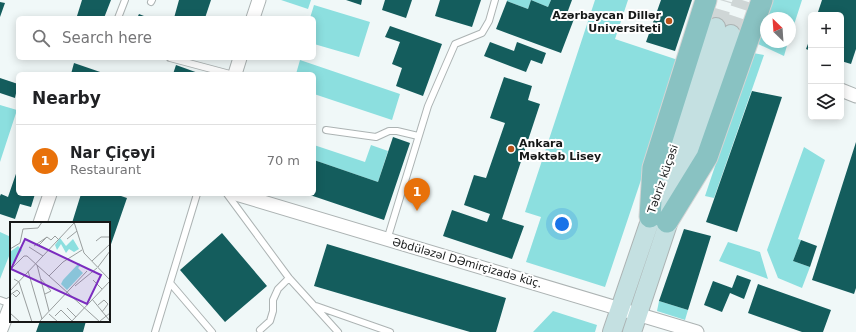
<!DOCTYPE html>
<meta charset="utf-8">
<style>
:root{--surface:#fff;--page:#f6f6f6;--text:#202124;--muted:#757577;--line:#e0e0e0;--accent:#1a73e8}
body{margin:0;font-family:"DejaVu Sans",sans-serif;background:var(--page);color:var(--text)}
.controls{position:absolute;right:12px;top:12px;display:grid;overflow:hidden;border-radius:6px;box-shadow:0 2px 10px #0003}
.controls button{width:36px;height:36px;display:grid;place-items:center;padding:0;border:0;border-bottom:1px solid var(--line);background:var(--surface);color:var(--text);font:20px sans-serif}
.compass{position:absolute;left:760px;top:12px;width:36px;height:36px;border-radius:50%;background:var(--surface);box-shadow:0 2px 10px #0003;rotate:335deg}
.you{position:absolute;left:562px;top:224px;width:14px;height:14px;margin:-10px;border:3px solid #fff;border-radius:50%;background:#1a73e8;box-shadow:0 0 0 6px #1a73e833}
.badge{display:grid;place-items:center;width:26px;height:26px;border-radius:50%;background:var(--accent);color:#fff;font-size:13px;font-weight:700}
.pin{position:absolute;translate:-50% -33px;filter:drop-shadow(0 1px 2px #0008)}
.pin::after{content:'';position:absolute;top:21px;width:14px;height:12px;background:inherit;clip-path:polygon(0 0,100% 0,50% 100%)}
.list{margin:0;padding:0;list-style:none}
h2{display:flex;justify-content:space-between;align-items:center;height:52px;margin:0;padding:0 16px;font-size:17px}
h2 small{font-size:13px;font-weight:400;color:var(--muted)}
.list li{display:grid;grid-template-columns:26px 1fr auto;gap:12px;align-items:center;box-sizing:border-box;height:72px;padding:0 16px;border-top:1px solid var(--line)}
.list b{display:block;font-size:15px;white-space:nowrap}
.list p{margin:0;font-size:13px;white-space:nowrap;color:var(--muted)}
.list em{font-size:13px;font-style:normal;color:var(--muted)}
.icon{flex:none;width:22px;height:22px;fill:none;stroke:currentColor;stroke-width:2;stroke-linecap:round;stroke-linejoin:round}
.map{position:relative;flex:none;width:856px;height:332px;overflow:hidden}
.search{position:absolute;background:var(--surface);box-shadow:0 2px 10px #0003;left:16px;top:16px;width:300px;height:44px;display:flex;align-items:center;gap:10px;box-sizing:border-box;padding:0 14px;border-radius:6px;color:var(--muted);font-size:15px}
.panel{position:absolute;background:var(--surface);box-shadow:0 2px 10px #0003;left:16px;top:72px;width:300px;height:124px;border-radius:6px}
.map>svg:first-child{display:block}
</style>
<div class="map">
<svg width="856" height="332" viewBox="0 0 856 332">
<rect width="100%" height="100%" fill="#f0f8f8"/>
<path fill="#8cdfdf" d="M281,0H311L308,9Z
M507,0H551L548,7L531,0L528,9L507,1Z
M595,0H628L615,39L681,61L605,287L526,262L541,217L525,212Z
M771,0H802L790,37V18H766V42H788L784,56L758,44Z
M314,5L370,22L359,57L314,44V18H310Z
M753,53L764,55L714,198L705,196Z
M300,60L400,94L392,120L314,94V74H296Z
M0,105L17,110L0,162Z
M314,145L365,162L371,145L388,151L378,182L314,160Z
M804,147L825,160L798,239L801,240L793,261L810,267L802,288L778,278L767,250Z
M0,232L11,237V251L0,279Z
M728,242L760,252L768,279L719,261Z
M659,301L688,310L685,320L657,311Z
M553,311L597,325L595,332H533Z"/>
<path fill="#145d5d" d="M82,0H111L104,18H83L77,16Z
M179,0H211L205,18H174Z
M346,0H362L361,5Z
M385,0H412L406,18L382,10Z
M440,0H481L472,27L435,16Z
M531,0L548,7L551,0H572L566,16L574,19L561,53L496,29L507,1L528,9Z
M661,0H692L675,51L646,42Z
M822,0H856V49L851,64L841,61V15H817Z
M0,2L5,3L0,17Z
M139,14L149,18H137Z
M390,26L442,44L423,96L396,86L402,68L392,64L400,42L385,37Z
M811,36V51L806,49Z
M490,42L514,51L517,42L546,53L542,64L531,60L526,72L484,56Z
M74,63L106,74H71Z
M176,65L201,74H173Z
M504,77L532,86L528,100L540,104L502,219L524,226L512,259L443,236L452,210L487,222L490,214L464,205L474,175L486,178L505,123L490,118Z
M0,78L18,84L15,98L0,93Z
M752,91L782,97L737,232L706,222Z
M393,137L410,143L384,220L307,194H314V160L378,182Z
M856,142V288L854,294L812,280Z
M18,168V194H35L31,207L20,204L15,219L0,214V196L1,194L8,197Z
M81,194H115L127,198L109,250V223H72Z
M684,229L711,236L688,310L659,301Z
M222,233L267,286L225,322L180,270Z
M801,240L817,246L810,267L793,261Z
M327,244L506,298L496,332H470L314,286Z
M737,275L751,280L744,299L730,293L722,312L704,305L713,281L732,288Z
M758,284L831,310L823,332H802L748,313Z
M40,321H86L83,332H36Z"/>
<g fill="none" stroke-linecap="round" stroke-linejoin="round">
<path stroke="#cfd6d6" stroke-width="18" stroke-dasharray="18 9" stroke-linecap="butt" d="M716,27L724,0
M731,34L742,0"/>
<g stroke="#acb3b3" stroke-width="8">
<path id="lane" d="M151,2L152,0
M118,18L125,0
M170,58L230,74
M326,130L376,137L389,131H397L418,136
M227,194L289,278L338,332
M387,240L428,106L455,44L482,33L489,21L495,0
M171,284L212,332
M0,300L11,304
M316,306L390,332
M260,330L270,321L273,311V300L278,289L289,278
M155,332L197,194"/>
</g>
<g stroke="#acb3b3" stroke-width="15">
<path id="street" d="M253,18L259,0
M235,74L240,58
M841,90L856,96
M236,194L697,332
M40,223L50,194
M0,332L11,304"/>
</g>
<g stroke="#acb3b3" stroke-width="20">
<path id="secondary" d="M612,332L716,27
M632,332L731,34"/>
</g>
<g stroke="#d5d5d5" stroke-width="23">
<path id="primary" d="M650,217L653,168L706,0
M667,222L707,157L762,0"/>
</g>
<use href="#lane" stroke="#fff" stroke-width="6"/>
<use href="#street" stroke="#fff" stroke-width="13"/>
<use href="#secondary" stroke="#c4e0e1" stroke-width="18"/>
<use href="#primary" stroke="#89c2c2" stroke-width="21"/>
</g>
<g fill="#b45119" stroke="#fff" stroke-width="1.5">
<circle cx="669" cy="21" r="4"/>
<circle cx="511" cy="149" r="4"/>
</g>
<g text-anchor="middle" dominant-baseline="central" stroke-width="4" stroke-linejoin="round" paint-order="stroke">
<g font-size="11" font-weight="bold" fill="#161818" stroke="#fff" text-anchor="end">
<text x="661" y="15">Azərbaycan Dillər<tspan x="661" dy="13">Universiteti</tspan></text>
<text x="519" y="143" text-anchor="start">Ankara<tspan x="519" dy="13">Məktəb Lisey</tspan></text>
</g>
<g font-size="11" fill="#161818" stroke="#fff">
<text transform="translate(663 179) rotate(-71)">Təbriz küçəsi</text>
<text transform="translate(467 263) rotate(16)">Əbdüləzəl DƏmirçizadə küç.</text>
</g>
</g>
<g transform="translate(10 222)">
<rect width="100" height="100" fill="#f0f8f8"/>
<path d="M50,16L56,24L63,17L69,27L64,30L59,27L56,31L51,22L47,28L45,23ZM8,24L12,28L0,45V30ZM69,41L71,43L68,46L73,51L57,68L51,62L53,58Z" fill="#8cdfdf"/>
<path fill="none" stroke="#999e9e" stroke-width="1" d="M64,0L74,31L100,58M57,17L67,9M86,19L91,15H100M24,24L37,15M28,24L37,15L41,18L45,14L48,17M19,25L33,34M0,27L10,21L13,7L28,6L32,0M82,39L100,22M27,43L39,89M88,45L100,29M0,48L14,34H17L90,100M18,49L32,97M39,54L53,40L72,28M4,57L9,60L22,100M31,57L41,69L35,72M83,58L92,67M65,64L87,46M0,69L64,1M0,73L7,68L10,71L6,75L3,72M82,77L100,99M88,83L94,78L98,82L92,90M57,86L66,95M0,91L10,100M39,92L48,100M45,94L51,88L62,99M90,99L100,91M29,100L77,49M61,100L100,59"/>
<path fill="#7b2cbf" fill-opacity="0.15" stroke="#7b2cbf" stroke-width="2" d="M15,17L91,53L77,82L1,47Z"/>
<rect width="100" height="100" fill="none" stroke="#161818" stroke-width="2"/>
</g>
</svg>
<div class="controls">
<button>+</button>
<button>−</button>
<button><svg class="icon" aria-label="layers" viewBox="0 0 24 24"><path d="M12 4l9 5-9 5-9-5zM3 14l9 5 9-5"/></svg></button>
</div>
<svg class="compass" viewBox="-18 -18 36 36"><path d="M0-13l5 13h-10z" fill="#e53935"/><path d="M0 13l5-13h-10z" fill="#757577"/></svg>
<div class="you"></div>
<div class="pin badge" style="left:417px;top:211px;background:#e8710a">1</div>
<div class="search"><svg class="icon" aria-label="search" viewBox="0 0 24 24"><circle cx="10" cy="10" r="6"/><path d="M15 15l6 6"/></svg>Search here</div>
<section class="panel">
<h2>Nearby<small></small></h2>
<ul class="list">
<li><span class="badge" style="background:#e8710a">1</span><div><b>Nar Çiçəyi</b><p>Restaurant</p></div><em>70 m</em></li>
</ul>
</section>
</div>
